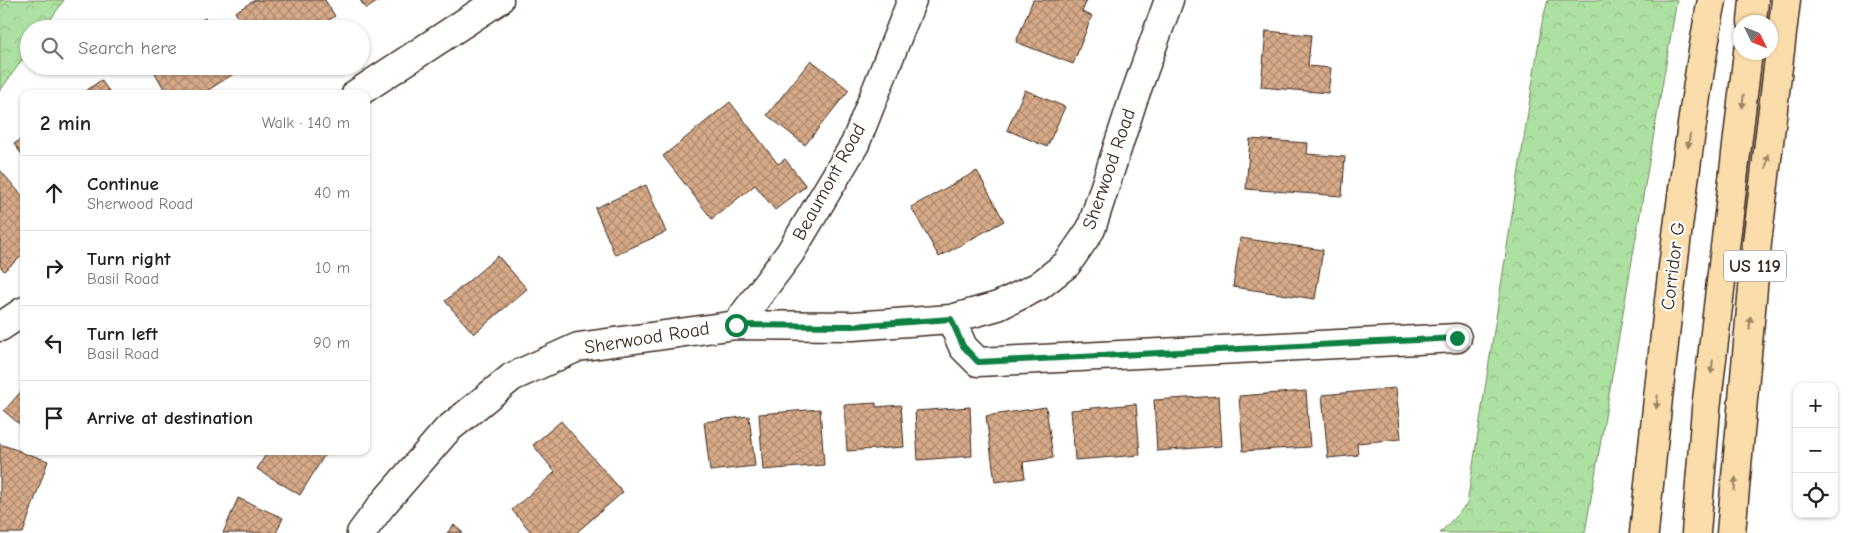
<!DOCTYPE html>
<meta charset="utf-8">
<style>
:root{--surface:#fff;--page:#f6f6f6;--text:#202124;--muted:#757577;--line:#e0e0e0}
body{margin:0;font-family:"Comic Neue",sans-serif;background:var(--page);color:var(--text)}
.controls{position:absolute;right:15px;bottom:15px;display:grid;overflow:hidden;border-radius:10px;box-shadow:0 1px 4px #0004}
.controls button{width:45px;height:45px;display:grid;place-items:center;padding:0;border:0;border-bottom:1px solid var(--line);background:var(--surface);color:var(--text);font:25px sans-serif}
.compass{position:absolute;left:1733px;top:15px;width:45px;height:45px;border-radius:50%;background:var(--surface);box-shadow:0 1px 4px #0004;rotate:133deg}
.stop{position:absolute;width:15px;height:15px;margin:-11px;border:4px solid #0b8043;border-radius:50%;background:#fff}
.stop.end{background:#0b8043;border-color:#fff;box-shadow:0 1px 5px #0008}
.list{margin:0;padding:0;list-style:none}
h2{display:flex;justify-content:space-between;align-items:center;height:65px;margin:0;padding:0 20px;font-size:21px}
h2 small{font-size:16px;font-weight:400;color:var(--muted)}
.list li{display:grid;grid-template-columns:32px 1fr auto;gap:15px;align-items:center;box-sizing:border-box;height:75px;padding:0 20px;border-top:1px solid var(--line)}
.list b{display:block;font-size:19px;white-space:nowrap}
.list p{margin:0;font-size:16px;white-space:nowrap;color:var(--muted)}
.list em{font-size:16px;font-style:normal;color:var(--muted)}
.icon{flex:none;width:28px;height:28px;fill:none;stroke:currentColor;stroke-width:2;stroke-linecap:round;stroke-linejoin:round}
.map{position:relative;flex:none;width:1853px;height:533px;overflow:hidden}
.search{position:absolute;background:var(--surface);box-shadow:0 1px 4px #0004;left:20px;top:20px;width:350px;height:55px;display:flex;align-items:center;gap:12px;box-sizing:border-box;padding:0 18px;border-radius:28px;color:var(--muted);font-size:19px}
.panel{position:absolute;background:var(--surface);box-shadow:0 1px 4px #0004;left:20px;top:90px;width:350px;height:365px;border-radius:10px}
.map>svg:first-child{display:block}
</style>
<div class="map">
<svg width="1853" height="533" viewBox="0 0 1853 533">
<defs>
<pattern id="forest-crowns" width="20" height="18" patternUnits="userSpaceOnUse" patternTransform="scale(1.25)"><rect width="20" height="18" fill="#ade1a2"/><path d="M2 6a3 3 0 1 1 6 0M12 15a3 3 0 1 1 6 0" fill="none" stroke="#96c18b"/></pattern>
<pattern id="building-cross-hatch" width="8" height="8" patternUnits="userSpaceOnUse" patternTransform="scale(1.25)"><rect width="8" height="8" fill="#d7aa88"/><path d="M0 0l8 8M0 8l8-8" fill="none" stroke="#b08b6f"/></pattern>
</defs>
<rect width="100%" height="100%" fill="#fff"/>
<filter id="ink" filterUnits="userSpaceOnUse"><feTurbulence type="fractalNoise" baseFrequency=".02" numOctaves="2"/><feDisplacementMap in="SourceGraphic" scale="10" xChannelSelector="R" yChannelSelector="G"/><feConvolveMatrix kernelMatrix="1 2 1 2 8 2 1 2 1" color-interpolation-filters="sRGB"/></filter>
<g filter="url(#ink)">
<path fill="url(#forest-crowns)" stroke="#748660" d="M0,0H64L44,29H29V50L0,91Z
M1548,0H1677L1585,533H1440L1467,504L1542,22Z"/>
<path fill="url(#building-cross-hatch)" stroke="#3b2a1e" d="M255,0H325L335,16L315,29H246L235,12Z
M360,0H380L366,9Z
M1033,0H1087L1082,12L1092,16L1073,64L1016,42Z
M205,18L212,29H187Z
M1266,31L1311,35L1308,66L1331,68L1328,93L1261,87Z
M811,60L849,90L805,145L767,115Z
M151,66H235L238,71L202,94H167Z
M101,80L111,94H82Z
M1025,90L1065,107L1047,147L1007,130Z
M730,102L778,164L785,159L806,186L775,210L755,185L712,219L663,156Z
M24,137V157L14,144Z
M1250,139L1308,143L1307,154L1345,157L1342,196L1246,189Z
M0,170L24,198V254L4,271L0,266Z
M977,171L1004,221L939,257L911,207Z
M646,185L666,232L615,255L595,208Z
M1240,238L1323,250L1315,299L1233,287Z
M498,256L527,289L474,334L445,301Z
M24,388V428L4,411Z
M1396,388L1401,439L1357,443L1358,455L1328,458L1322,395Z
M1306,391L1310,447L1243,451L1239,396Z
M1219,396L1222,446L1157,451L1154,400Z
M876,403V407L901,405L904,447L847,451L844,405Z
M1136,404L1140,455L1075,460L1071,410Z
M970,407L972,456L918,460L915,411Z
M1046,407L1053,458L1023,462L1025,478L995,482L986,416Z
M820,409L824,465L763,470L759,414Z
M749,416L755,466L710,471L704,422Z
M561,421L623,492L576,533H532L512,510L555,472L533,445Z
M0,444L48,461L23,533H0Z
M268,451H327L300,495L257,469Z
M238,498L283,518L276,533H223Z
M454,525L463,533H447Z"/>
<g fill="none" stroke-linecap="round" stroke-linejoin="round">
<g stroke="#3b2a1e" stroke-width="31">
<path id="street" d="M356,94L499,0
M951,319L963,347L978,362L1457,338
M736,325L790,253L855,144L912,0
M0,327L24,311
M361,533L382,505L447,430L512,377L578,347L736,325L853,326L951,319L998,306L1039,286L1067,264L1091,229L1133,100L1169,0"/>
</g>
<g stroke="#3b2a1e" stroke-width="31">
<path id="highway" d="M1752,22L1754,0
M1644,533C1657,406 1670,279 1688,153C1695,102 1702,51 1712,0
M1696,533L1706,409L1748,52
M1731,533L1757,243L1786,0"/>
</g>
<use href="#street" stroke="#fff" stroke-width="28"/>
<use href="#highway" stroke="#fbddab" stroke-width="28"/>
</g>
<defs><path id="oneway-solid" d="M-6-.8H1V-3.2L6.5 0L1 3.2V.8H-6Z" transform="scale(1.25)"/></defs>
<g fill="#9b8464">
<use href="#oneway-solid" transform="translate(1743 101) rotate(96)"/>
<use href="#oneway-solid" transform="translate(1689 141) rotate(98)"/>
<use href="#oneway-solid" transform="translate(1767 161) rotate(-83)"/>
<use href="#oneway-solid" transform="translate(1750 323) rotate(-85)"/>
<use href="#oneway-solid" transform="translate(1712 367) rotate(97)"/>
<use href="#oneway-solid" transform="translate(1657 402) rotate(96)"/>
<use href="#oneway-solid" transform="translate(1735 484) rotate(-85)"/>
</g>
</g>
<g fill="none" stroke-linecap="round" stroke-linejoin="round" filter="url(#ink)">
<path stroke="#0b8043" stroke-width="6" d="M736,325L853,326L951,319L963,346L978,362L1457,338"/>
</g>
<g text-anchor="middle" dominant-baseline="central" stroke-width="4.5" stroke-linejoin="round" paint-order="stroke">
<rect fill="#fff" stroke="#766a62" stroke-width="1" x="1724" y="250.5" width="62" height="31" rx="4"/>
<g font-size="18" font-weight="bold" fill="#3b2a1e">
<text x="1755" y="266">US 119</text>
</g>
<g font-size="19" fill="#3b2a1e" stroke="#fff">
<text transform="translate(1109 169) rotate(-71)">Sherwood Road</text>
<text transform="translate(829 182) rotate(-61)">Beaumont Road</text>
<text transform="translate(1673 266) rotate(-83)">Corridor G</text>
<text transform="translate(647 338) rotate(-9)">Sherwood Road</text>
</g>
</g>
</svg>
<div class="controls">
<button>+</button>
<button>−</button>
<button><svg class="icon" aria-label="locate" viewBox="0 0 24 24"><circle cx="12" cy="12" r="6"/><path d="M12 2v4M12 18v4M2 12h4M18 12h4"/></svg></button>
</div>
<svg class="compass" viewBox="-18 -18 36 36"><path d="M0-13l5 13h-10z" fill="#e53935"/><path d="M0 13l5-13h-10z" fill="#757577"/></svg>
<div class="stop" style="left:736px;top:325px"></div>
<div class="stop end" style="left:1457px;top:338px"></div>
<div class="search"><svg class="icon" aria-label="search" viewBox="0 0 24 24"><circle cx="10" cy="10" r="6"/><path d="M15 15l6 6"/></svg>Search here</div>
<section class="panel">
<h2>2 min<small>Walk · 140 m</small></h2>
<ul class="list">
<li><svg class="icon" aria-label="ahead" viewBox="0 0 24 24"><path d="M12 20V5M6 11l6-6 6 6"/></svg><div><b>Continue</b><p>Sherwood Road</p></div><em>40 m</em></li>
<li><svg class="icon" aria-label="right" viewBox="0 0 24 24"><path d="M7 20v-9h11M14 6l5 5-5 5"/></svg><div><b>Turn right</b><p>Basil Road</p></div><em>10 m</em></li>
<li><svg class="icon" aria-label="left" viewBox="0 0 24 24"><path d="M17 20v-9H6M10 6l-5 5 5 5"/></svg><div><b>Turn left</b><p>Basil Road</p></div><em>90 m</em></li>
<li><svg class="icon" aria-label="arrive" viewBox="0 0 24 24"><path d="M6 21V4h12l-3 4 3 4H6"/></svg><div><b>Arrive at destination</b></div></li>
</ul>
</section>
</div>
